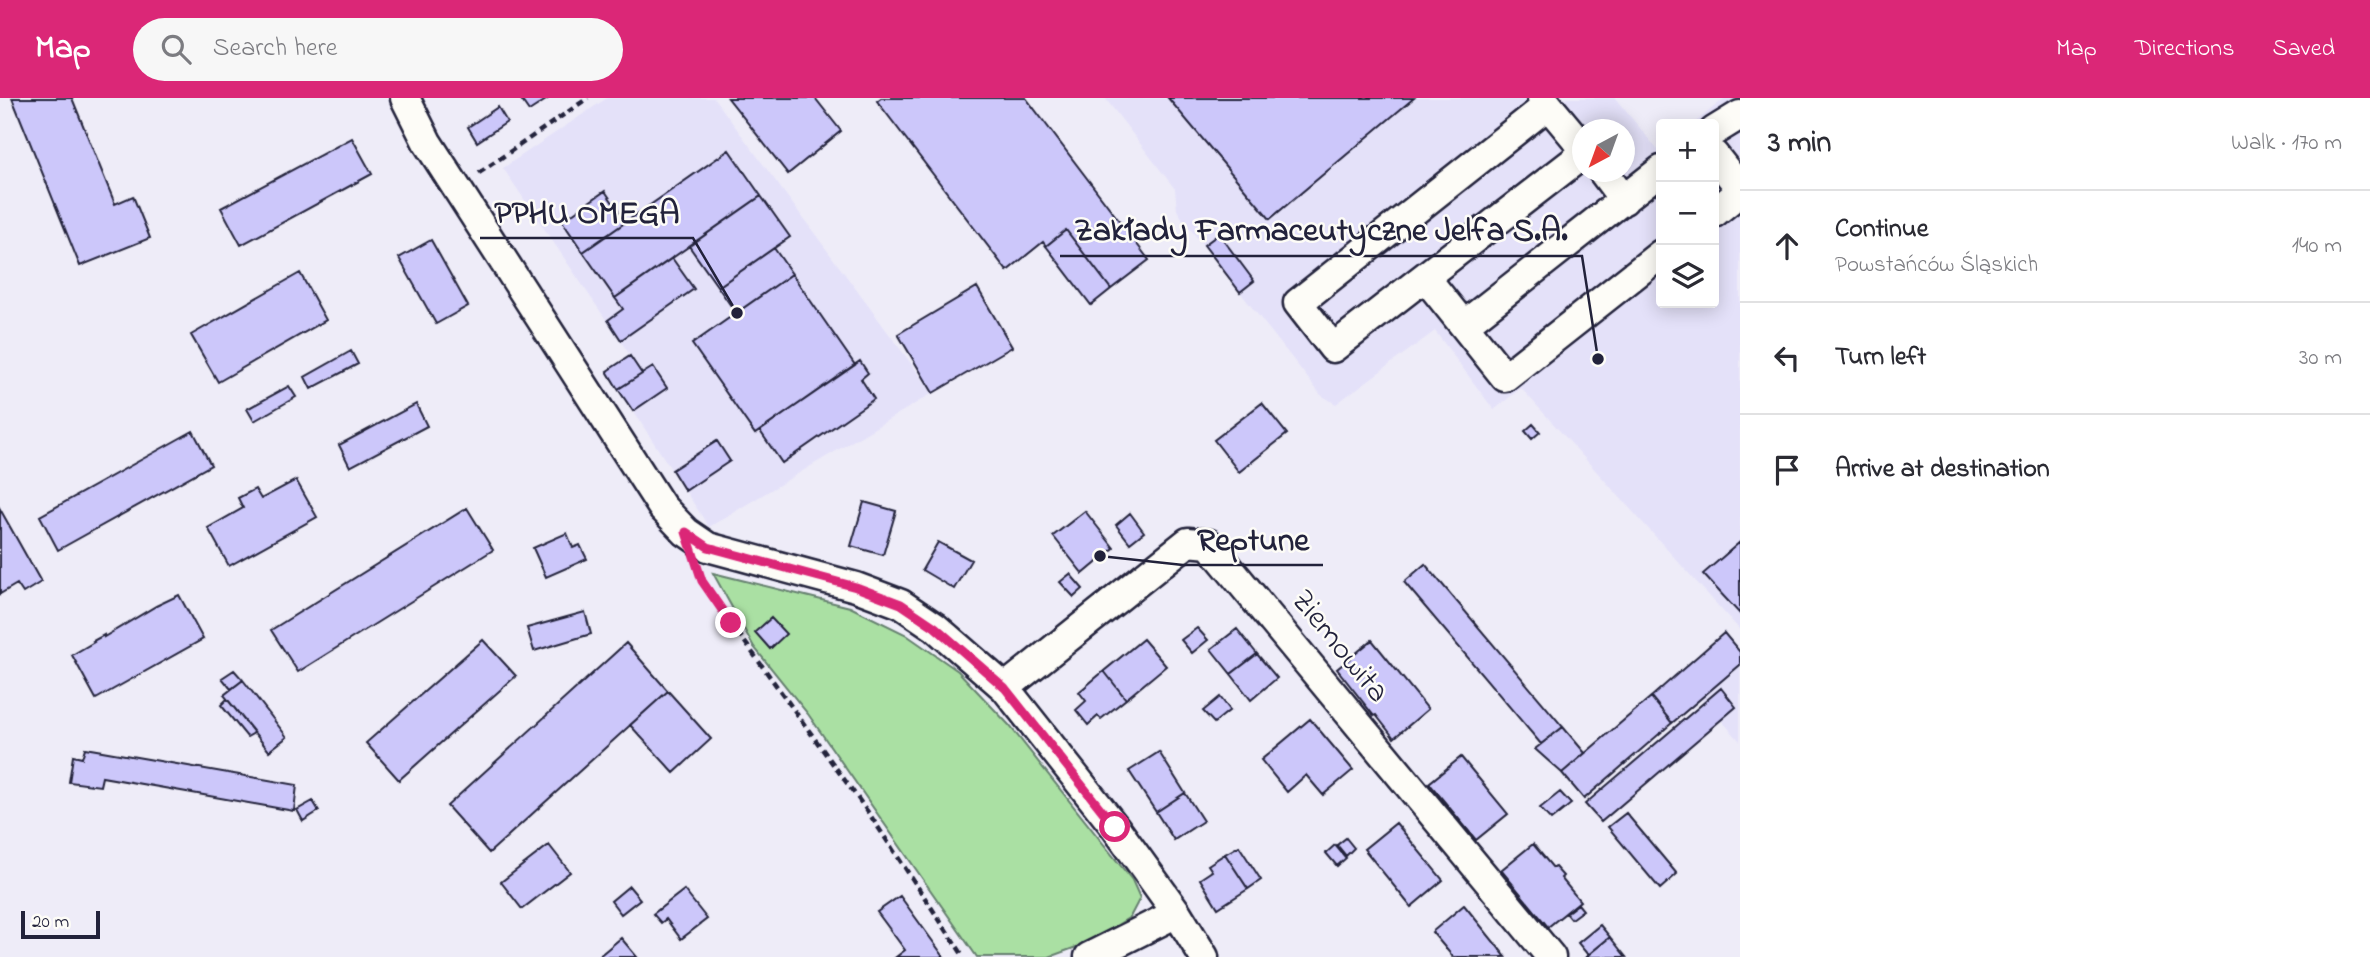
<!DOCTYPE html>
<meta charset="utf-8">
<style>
:root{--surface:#fff;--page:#f7f7f7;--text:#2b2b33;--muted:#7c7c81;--line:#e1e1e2;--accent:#db2777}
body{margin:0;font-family:"Indie Flower",sans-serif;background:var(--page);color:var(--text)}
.controls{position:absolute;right:21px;top:21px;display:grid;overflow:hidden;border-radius:7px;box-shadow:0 4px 18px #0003}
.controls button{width:63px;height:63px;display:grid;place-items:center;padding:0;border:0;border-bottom:2px solid var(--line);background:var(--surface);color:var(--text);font:35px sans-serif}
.compass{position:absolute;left:1572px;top:21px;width:63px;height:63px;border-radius:50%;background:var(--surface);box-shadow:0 4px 18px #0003;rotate:221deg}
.scale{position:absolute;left:21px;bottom:18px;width:79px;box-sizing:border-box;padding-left:7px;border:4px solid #22223b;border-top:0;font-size:19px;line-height:24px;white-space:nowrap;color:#22223b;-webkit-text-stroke:5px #fdfcf7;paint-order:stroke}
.stop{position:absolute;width:21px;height:21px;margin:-16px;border:5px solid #db2777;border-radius:50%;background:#fff}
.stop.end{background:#db2777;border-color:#fff;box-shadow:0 2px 7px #0008}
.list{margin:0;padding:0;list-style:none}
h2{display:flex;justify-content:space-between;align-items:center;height:91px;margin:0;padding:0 28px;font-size:30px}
h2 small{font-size:23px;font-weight:400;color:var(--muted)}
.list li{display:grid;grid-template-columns:46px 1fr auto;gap:21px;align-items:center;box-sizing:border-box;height:112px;padding:0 28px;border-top:2px solid var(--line)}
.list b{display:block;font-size:26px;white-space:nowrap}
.list p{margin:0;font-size:23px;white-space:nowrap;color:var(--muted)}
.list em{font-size:23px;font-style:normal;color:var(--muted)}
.icon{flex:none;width:38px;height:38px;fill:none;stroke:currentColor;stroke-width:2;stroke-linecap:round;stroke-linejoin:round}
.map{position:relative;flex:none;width:1740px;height:859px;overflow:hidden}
header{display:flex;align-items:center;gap:42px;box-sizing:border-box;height:98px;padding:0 35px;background:var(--accent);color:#fff}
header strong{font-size:33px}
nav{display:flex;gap:38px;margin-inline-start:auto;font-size:24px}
.search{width:490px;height:63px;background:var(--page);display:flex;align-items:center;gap:18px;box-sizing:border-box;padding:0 24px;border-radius:38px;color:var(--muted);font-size:26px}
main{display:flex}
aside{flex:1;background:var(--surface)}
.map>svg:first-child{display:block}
</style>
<header>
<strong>Map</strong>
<div class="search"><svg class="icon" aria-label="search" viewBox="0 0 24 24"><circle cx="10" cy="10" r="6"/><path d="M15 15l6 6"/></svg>Search here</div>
<nav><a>Map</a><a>Directions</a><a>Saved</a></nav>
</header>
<main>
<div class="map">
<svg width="1740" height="859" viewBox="0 0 1740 859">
<rect width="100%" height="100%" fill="#eeecf8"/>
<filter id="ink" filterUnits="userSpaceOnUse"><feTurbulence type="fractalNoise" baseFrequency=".0143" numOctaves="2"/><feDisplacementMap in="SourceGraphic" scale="14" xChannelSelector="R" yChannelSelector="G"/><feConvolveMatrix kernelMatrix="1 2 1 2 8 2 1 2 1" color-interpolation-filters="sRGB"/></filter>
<g filter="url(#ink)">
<path fill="#e4e1f9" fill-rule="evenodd" d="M607,0H714L933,295L709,429L607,273L630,257L503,70Z
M1105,0H1615L1657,51L1661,53V205H1714V26H1693L1725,0H1740V532L1521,290L1494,312L1435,233L1336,306L1321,297L1184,123L1177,112L1175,91ZM1582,32H1624V74H1582Z
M1740,567V643L1721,622L1736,609L1721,591L1704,605L1701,601Z"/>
<path fill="#aae0a3" stroke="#66816f" stroke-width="2" d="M713,475L850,509L905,536L958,573L1009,627L1132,782L1140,800L1130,819L1090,844L1049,859H977L808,616L754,549Z"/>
<path fill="#ccc7fa" stroke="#22223b" stroke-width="2" d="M12,0H72L115,106L133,98L150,140L80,168Z
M520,0H549L529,13Z
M728,0H815L841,33L788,76Z
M881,0H1026L1149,162L1111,191L1066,132L1046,148L1043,144L1007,173L877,3Z
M1168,0H1414L1270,121Z
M498,9L507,24L477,44L468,29Z
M352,40L372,76L241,147L221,110Z
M729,52L761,98L615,200L583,154Z
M605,93L626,124L583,154L562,123Z
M761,98L790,139L718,189L689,148Z
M1066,132L1111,191L1091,207L1046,148Z
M1219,136L1254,183L1240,194L1204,147Z
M431,142L468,208L436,226L399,160Z
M774,150L792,176L736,215L718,189Z
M672,160L694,191L621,242L608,222L623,211L615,200Z
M300,175L326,222L218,284L191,237Z
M792,176L855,267L755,336L692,246Z
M977,189L1012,249L933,295L898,236Z
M351,253L358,266L311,291L305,279Z
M630,258L642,276L618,291L607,273Z
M860,263L868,275L861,281L874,301L782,365L760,333Z
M653,269L667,290L633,313L618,291Z
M289,288L296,299L254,323L247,311Z
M1262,305L1287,336L1239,374L1214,342Z
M416,306L427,328L350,369L339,347Z
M1533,326L1540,334L1532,341L1525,333Z
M193,333L211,367L58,452L40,418Z
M717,343L730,363L685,393L672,372Z
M296,382L317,419L229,468L208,430L243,410L238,400L255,391L261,401Z
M864,404L896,413L883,457L851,448Z
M467,410L493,452L298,574L271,532Z
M0,411L41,484L23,495L17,486L0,496Z
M1085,413L1114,450L1083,476L1053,438Z
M1130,415L1144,434L1130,445L1116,427Z
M567,435L573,450L580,447L587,461L546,479L533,450Z
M938,444L971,462L954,491L922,472Z
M1740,444V516L1703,476Z
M1425,466L1563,629L1541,646L1404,484Z
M1070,476L1083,491L1074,499L1060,484Z
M179,497L203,541L96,601L72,557L94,544L93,543L104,537V539L156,508Z
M585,514L591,536L534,553L527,530Z
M771,520L786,536L770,551L755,534Z
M1197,530L1208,542L1192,555L1181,542Z
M1237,531L1257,556L1231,576L1211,551Z
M1724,535L1740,554V567L1672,625L1651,599Z
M1143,541L1166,568L1126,601L1104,573Z
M483,542L516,578L399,682L366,645Z
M1372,542L1428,611L1394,640L1376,617L1374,618L1337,571Z
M626,545L668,593L489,755L447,708Z
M1257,556L1277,580L1251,602L1231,576Z
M234,572L243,582L231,591L222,580Z
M1104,573L1126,601L1101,621L1098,618L1088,627L1076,612L1086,603L1079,594Z
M243,582L287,639L269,653L224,597Z
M1721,590L1736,609L1601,724L1585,706Z
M668,593L711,641L674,675L630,627Z
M1220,599L1230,612L1214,625L1203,613Z
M1651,599L1672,625L1584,701L1562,675Z
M227,601L254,635L247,639L221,607Z
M1310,621L1353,672L1323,697L1306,677L1287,694L1261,662Z
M1563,629L1585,655L1562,675L1535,651Z
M85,650L297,687L294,713L102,679L100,688L69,684L73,658L82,660Z
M1159,654L1185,695L1156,714L1129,673Z
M1461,659L1508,716L1476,742L1429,685Z
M1560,694L1571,706L1551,722L1540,710Z
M1185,695L1203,723L1174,742L1156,714Z
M313,703L319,713L303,723L297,712Z
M1626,715L1677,776L1660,791L1608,729Z
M1396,725L1443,782L1411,809L1364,751Z
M1346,740L1354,750L1346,758L1337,747Z
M1533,746L1553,770L1555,769L1563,778L1561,780L1580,803L1548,829L1501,772Z
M549,747L570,774L522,811L501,784Z
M1335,747L1346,760L1337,768L1326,755Z
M1239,748L1261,782L1248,791L1225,756Z
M1225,756L1248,791L1218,810L1200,781L1212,773L1208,767Z
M629,788L640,801L621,816L611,803Z
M684,792L707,821L681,841L666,821L661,825L653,816Z
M900,798L944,859H896L905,852L877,814Z
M1578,806L1583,812L1571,821L1566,815Z
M1464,807L1506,859H1453L1432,834Z
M1600,827L1610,839L1588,857L1578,845Z
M1610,839L1626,859H1586L1588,857Z
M621,840L637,859H598Z"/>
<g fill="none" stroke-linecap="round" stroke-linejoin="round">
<g stroke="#22223b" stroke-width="33">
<path id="minor" d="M405,0L427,44L662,409L686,434L708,449L856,489L901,506L935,529L1005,590L1115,729L1177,815L1204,859
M1542,0L1582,48
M1548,7L1298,205L1333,250L1582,57
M1714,33L1740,17
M1714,57L1740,90
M1603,74L1624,102
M1714,115L1740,94
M1425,179L1505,279L1661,156
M1464,227L1661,72
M1005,590L1188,444L1209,446L1551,859
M1089,859L1177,815"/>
</g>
<path stroke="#22223b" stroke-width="4.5" stroke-dasharray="7 5" stroke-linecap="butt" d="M479,75L588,0
M699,474L702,483L731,525L870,717L964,859"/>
<use href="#minor" stroke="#fdfcf7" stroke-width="28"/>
</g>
</g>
<g fill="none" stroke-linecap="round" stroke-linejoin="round" filter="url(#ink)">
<path stroke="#db2777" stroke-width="9" d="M731,525L702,483L686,434L708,449L856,489L901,506L935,529L1005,590L1115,729"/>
</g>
<g text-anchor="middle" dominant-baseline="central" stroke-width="5" stroke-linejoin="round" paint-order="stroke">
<g font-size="32" fill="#22223b" stroke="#fdfcf7">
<text transform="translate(1339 549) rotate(51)">Ziemowita</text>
</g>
</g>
<path fill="none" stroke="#22223b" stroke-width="2.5" d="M737 215L693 140H480M1598 261L1582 158H1060M1100 458L1183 467H1323"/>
<g fill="#22223b" stroke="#fdfcf7" stroke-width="2.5">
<circle cx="737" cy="215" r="7"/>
<circle cx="1598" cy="261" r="7"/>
<circle cx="1100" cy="458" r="7"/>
</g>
<g font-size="33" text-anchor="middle" font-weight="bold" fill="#22223b" stroke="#fdfcf7" stroke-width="5" stroke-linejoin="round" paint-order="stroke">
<text x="587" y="125">PPHU OMEGA</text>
<text x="1321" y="142">Zakłady Farmaceutyczne Jelfa S.A.</text>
<text x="1253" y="452">Reptune</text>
</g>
</svg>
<div class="controls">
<button>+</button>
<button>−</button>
<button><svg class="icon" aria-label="layers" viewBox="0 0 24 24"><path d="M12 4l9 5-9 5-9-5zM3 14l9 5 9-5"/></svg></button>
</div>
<svg class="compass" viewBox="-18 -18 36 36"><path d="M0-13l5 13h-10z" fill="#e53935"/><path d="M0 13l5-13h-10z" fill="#7c7c81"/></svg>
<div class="scale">20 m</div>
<div class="stop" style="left:1115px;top:729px"></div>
<div class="stop end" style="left:731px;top:525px"></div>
</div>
<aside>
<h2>3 min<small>Walk · 170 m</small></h2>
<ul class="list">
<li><svg class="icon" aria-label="ahead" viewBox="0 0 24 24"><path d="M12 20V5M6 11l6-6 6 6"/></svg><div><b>Continue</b><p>Powstańców Śląskich</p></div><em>140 m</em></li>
<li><svg class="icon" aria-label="left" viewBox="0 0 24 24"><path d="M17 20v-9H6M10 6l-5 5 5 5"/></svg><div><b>Turn left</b></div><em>30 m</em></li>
<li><svg class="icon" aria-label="arrive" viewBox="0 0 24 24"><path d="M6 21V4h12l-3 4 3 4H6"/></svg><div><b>Arrive at destination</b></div></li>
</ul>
</aside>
</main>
